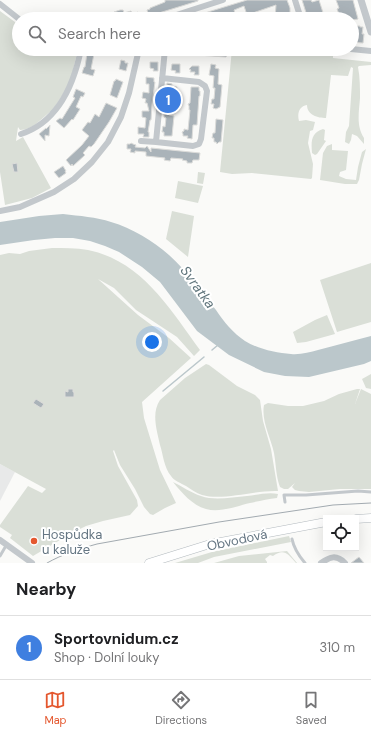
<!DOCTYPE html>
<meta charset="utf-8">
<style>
:root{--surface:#fff;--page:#f2f2f2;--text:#202124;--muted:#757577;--line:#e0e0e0;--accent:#e4572e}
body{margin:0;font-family:"DM Sans",sans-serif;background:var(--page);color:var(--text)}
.controls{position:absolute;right:12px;bottom:12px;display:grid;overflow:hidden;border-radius:0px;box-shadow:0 4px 16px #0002}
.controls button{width:36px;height:36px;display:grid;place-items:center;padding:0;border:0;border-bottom:1px solid var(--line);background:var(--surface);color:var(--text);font:20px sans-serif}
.you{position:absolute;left:152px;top:342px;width:14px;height:14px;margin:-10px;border:3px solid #fff;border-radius:50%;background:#1a73e8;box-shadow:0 0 0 6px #1a73e833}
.badge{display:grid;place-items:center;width:26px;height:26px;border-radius:50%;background:var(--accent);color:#fff;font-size:13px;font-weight:700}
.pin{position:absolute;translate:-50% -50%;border:2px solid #fff;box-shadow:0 1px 4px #0006}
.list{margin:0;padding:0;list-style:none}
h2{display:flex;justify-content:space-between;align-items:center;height:52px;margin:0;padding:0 16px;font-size:17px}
h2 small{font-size:13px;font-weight:400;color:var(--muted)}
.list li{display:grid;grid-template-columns:26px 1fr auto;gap:12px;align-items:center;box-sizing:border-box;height:64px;padding:0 16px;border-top:1px solid var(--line)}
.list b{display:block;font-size:15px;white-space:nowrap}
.list p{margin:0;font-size:13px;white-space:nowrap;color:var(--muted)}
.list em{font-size:13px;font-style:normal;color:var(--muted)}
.icon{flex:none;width:22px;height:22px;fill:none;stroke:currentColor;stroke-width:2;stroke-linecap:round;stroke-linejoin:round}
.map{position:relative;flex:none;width:371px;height:563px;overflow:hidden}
.search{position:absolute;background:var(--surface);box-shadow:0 4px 16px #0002;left:12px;right:12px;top:12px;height:44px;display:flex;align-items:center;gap:10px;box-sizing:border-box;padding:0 14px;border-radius:22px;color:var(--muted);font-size:15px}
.sheet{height:116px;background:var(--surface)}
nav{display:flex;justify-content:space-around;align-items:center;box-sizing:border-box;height:56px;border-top:1px solid var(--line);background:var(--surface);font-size:11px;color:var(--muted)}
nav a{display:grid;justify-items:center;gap:2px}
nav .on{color:var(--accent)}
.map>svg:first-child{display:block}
</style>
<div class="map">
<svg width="371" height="563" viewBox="0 0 371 563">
<rect width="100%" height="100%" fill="#fafaf8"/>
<path fill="#e8e9e9" d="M0,464L15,472L0,501Z"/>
<path fill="#dadfd7" d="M0,11L19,25V49H78L70,83L51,113L50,112C41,119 32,130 20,130L18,127L16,141L23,137L51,188L32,198L5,205L0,172Z
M232,49H322L333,50V58L371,62V65L359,66L358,67C360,77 360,88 360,98C359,112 356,126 364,138V144L357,136L352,134L351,140L349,144L345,142L346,132L349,126L353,68L351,67L348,76L331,75L326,118C318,118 307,115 307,105C299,106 297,114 299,121L306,120L315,122L313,130L310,131L308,143L313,164L312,178L311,179L252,173L232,174L220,172Z
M323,129L325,130L324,140L326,141L317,154L315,155L312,153C311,141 311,133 323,129Z
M332,144V150L348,151L346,170L340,172L339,176L346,179L356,180L358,167L362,152L366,149L362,164L359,180L357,184H345L320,180L323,153L327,146Z
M198,172L205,173L203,184L197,183Z
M178,181L203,186L198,203L175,198Z
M172,211L194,216L188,257L166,239Z
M52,248C64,248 76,248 88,250C142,261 170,309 200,350L194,356L177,337L136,310L114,288L98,279L138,315L169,338L191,358L142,402L144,418L160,470L176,503L165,508L153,515L150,514L144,507L135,489L120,465L114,450L113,451L118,466L137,500L138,506L130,515L103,521L86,526L72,533L33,556L10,538L12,535L0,527V525L28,486L42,493L46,489L0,464V255L9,253L20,254L29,251Z
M371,263V322L337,332L320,280Z
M327,315L335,334L306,342L297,343L293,332L315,320Z
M206,364L209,365L237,386L255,395L260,400L263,421L271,449L278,491C255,490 223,501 202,495C196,493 191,489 186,486C181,483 174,481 171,476C164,468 163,454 160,445C157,431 151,413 160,400L185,378Z
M371,374V389L366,388L362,379Z
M357,389H360L355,404L361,389L371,394V489H340L309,492L299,491L295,490L292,487L295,483L288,489H284L280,487C276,477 276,464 274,453C271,438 261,421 264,405L268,403L288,406H303L324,401L339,394Z
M173,482C182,486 191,493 201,496C215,501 232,497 247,496C257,495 268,492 278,494L277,498C268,499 259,501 250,503C237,506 220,513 206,509C192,505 182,493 173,482Z
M289,536L291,542L214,557L198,563H175L212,552Z
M287,551L297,563H296C288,554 284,548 273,556L270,555L265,559L267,562V563H214L239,556Z"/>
<path fill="#bbc7cb" d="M63,214C80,216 96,217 111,222C132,228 153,241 169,255C187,271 201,292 216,310C224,322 233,333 245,341C258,349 276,353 291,354C300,355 310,352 318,350C336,345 353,341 371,336V361L364,364L309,377L285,376L264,372L229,355L197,331L160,282L142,267L119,252L105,246L90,241L73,238H55L34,240L0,245V222L39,216Z"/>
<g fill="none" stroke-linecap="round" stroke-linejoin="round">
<path stroke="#bbc7cb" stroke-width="1.5" d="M212,350L218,345
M163,391L204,357"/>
</g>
<path fill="#aab3b9" stroke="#dcdcda" d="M165,0H198V1L149,16L147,10L150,9V8L165,2Z
M247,0H287L290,8V19H275L276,5L247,15L244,6L234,10L237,19H192L208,12Z
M302,0H311L312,2L319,0L325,19H308Z
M336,0H353L358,19L352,20V19H339L338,14H339L337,9L339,8Z
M120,10H123L124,13L131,11L132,14L138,12L141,19H131L130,16L122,19H117L114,12Z
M352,26H360V27H363L362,34H364L363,43L352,42Z
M171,49H228V52L229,54L226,57L183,54H177V55L170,54L169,51Z
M87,53L94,54L91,69L95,70L93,76L82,73L84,67H85Z
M121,60L125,61V63H128L126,71L119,69Z
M150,62H158V71H153L154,69L150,68Z
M172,64H180V73H175L176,71L171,70Z
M211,64L216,65L215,68L219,69L218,84L222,85L220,107L216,109L213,108L214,104H211L212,99H214L215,88H213L214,76L209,75Z
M192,66H199V75H194L195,72H190L191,70L189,69Z
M146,77L154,78V82H155L152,104L151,120H150L148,132H149V137H143L144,134H138V127L145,128L146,118L142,117V111H149L147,103H145L146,99L142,98L143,92L149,93V84H146Z
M116,79L123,82L117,98L110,95L114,81H115Z
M167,83L172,84V86L177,87L176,93L168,92V89H167Z
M191,87H199V91H200V96H199L197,125H193L192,139L187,138L188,136H183V134L182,132L184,131V129L188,130L190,110H189V106L188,104L190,103Z
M76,89L85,93L83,97L81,96L76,107L80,109L73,120L72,119L64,128L56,121L60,118L62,119L75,98L73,97Z
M166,98H171V101H175V108L167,107V103H165Z
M106,103L117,108L109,122L94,144L91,147L89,146L83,153L85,155L73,166L72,164L71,166L66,160L82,145L89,136L82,130L88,122L90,123L95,114L99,117Z
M164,112L169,113V115L174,116L172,136H164V132H162L163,126L165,127L166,118L164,117Z
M216,119L223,120L221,142H219L217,144L216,142H214V138H212L213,133H215Z
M50,125L49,136L45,135V141L39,134L46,128V129Z
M131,143L133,144L136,145L135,147L145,148L147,146L151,152V148L200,153L199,160H193L192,163H187V161L182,160L183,159L171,158L170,161L164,160L165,158L146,156V152L135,151V153L130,152L131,149H127V144H130Z
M17,163L18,172H14L12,164Z
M63,166L66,171H65L66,173L59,178L54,172Z
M68,389H73V392H74V397H65V391L68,392Z
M36,399L44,404L41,408L33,403Z
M33,536L39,541L36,545L30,540Z
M359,557L364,563H351Z"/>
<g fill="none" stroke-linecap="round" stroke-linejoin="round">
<g stroke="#b3babf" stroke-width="9">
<path id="secondary" d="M356,519L371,518
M149,563L210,544L326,522"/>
</g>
<path stroke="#c3c8cc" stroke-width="3" d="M285,502L284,495H306L358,491L371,492
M292,539C294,549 299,556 305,563
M0,556L7,544"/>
<path stroke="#c3c8cc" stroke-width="6" d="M295,0L301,19
M0,4L19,19
M164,19L223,0
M351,49L371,51
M162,78L199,82L205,86L207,91L201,139L199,144L193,146L156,142L165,49
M21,134C58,122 74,84 81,49
M141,141L156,142
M0,211L20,207L54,192L74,179L92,162L108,142L121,117L129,93L139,49
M0,540L32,563
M321,563C330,557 336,554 345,563"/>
<path stroke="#c3c8cc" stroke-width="7" d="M361,0L371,32"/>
<use href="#secondary" stroke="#fff" stroke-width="8"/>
<path stroke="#a2aab0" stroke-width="1" d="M47,563C63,554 79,549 97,544L219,522L333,505L371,503"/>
</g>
<circle fill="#e4572e" stroke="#fff" stroke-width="1.5" cx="34" cy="541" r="4"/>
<g text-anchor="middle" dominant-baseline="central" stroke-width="4" stroke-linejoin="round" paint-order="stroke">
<g font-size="13" fill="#657683" stroke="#fff" text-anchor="start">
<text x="42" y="534">Hospůdka<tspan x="42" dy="15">u kaluže</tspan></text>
</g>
<g font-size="13" fill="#657683" stroke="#fff">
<text transform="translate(237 540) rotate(-12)">Obvodová</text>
</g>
<g font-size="14" font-style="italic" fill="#60757c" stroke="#fff">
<text transform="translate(198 287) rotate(54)">Svratka</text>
</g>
</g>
</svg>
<div class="controls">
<button><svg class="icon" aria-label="locate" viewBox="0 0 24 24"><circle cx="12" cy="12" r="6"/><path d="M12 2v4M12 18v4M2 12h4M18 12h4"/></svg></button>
</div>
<div class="you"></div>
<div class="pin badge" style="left:168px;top:100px;background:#3f7fe0">1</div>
<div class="search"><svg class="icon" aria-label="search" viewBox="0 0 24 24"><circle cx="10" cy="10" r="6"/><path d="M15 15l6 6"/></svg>Search here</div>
</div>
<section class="sheet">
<h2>Nearby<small></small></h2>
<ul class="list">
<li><span class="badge" style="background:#3f7fe0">1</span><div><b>Sportovnidum.cz</b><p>Shop · Dolní louky</p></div><em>310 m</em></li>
</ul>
</section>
<nav>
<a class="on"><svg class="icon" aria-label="map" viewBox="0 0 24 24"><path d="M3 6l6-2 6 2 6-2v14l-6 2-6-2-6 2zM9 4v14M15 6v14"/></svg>Map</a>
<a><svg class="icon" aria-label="directions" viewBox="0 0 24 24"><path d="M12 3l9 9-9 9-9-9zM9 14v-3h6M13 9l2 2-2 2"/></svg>Directions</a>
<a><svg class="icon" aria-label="saved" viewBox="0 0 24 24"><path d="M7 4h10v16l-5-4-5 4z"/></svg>Saved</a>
</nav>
